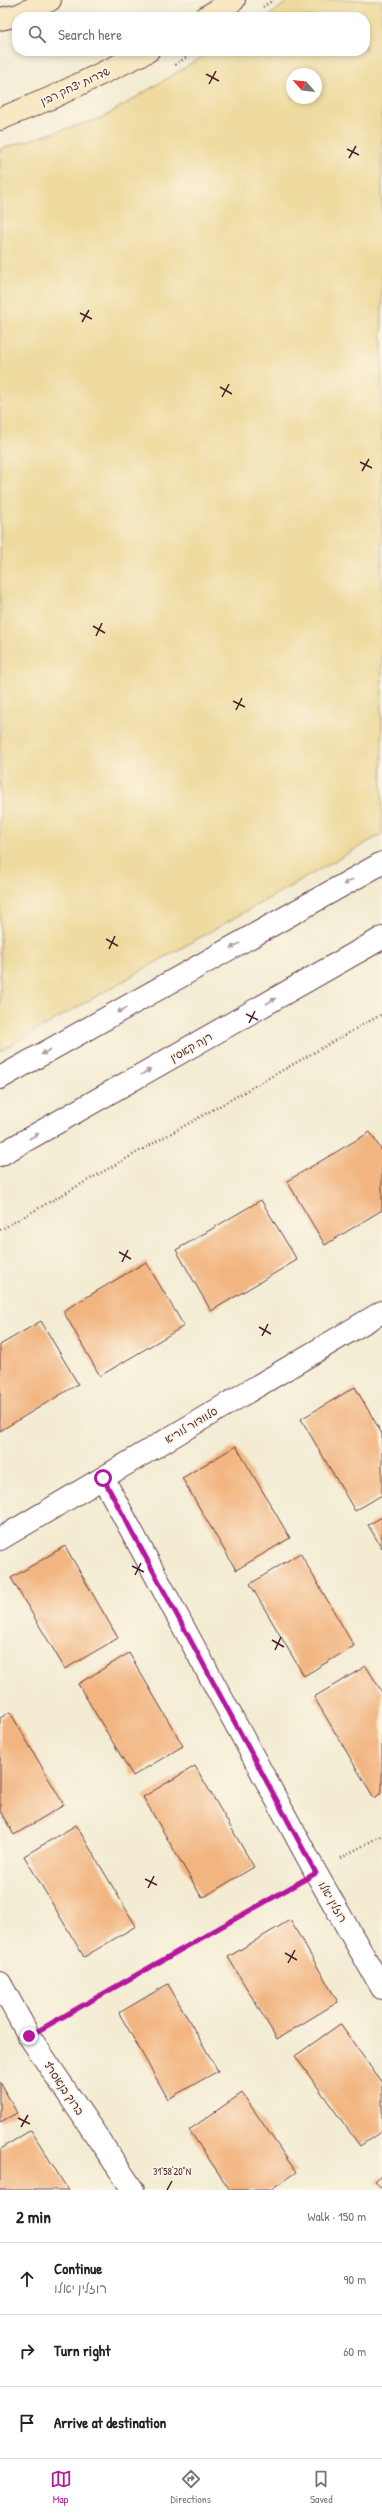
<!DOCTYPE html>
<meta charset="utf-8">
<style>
:root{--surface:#fff;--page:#f2f2f2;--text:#222;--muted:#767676;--line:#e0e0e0;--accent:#b5179e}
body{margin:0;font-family:"Patrick Hand","Playpen Sans Hebrew",sans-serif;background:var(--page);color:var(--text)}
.compass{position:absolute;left:286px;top:68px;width:36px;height:36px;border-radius:50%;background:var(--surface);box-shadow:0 2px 6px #0003;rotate:298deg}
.stop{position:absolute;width:12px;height:12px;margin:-9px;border:3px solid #b5179e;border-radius:50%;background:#fff}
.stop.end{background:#b5179e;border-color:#fff;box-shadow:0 1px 4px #0008}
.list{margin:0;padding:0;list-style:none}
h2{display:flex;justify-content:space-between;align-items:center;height:52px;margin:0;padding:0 16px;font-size:17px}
h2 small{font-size:13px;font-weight:400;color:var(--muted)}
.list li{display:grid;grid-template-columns:26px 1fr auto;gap:12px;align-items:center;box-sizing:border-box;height:72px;padding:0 16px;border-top:1px solid var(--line)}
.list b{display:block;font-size:15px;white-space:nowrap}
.list p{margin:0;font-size:13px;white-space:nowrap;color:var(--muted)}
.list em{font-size:13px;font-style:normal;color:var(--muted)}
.icon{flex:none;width:22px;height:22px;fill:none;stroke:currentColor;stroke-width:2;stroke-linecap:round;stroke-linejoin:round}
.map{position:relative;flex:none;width:382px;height:2190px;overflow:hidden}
.search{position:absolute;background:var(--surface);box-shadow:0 2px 6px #0003;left:12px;right:12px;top:12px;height:44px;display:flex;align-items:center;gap:10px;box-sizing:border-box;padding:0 14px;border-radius:16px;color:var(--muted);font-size:15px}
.sheet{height:268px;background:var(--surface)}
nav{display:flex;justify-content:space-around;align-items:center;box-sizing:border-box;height:56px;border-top:1px solid var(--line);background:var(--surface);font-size:11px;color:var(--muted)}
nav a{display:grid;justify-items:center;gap:2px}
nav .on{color:var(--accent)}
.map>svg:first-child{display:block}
</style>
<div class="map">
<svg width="382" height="2190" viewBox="0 0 382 2190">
<rect width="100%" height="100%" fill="#fcf5e5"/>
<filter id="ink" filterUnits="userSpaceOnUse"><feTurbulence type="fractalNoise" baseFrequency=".025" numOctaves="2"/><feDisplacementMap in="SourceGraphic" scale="8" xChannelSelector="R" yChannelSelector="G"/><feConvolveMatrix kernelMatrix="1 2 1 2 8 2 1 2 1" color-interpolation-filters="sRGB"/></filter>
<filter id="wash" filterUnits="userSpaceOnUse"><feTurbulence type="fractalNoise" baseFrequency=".012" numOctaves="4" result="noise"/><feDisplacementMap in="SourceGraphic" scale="16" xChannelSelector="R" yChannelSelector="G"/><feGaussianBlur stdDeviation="0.9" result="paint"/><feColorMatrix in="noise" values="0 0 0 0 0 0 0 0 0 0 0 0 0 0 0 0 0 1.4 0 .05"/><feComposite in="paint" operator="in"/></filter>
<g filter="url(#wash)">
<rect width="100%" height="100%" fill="#f3ecd3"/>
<path fill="#eeda9e" stroke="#9c7c64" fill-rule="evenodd" d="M289,0H382V834L0,1051V149L102,118L212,51H365V17H268ZM292,74H316V98H292Z"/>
<g id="blocks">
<path fill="#f2b581" d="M370,1132L382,1151V1210L325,1245L287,1181Z
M261,1200L297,1260L211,1311L176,1250Z
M146,1262L184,1326L100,1376L63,1311Z
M41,1321L78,1384L0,1431V1345Z
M355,1387L382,1434V1495L355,1511L301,1419Z
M236,1446L290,1538L236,1570L182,1478Z
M382,1517V1548L368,1525Z
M65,1546L118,1638L65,1669L11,1578Z
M300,1553L354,1646L304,1676L250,1584Z
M129,1653L183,1746L133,1776L78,1684Z
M366,1666L382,1692V1793L374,1798L314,1697Z
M10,1712L64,1805L14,1835L0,1811V1718Z
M195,1766L254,1867L202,1898L143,1797Z
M76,1825L136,1926L84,1957L24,1856Z
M290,1920L338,2002L277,2039L228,1957Z
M168,1984L218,2071L168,2099L119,2013Z
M340,2024L382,2083V2131L360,2146L295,2056Z
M0,2082L17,2113L0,2122Z
M242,2093L296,2172L270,2190H230L189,2130Z
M31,2130L44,2151L68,2190H0V2149Z
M382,2175V2189L375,2181Z"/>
</g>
</g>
<g filter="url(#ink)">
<use href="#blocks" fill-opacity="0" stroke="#633e44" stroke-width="1"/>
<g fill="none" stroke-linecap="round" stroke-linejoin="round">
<g stroke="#633e44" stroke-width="24">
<path id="minor" d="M103,1478L316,1873L382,1988
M0,1539L382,1312
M0,1983L29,2036L133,2190"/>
</g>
<g stroke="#633e44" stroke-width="24">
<path id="tertiary" d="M0,1078L382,863
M0,1155L382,938"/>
</g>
<g stroke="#633e44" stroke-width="24">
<path id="secondary" d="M206,17L234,0
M0,19L19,15L50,0
M0,119L51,98L148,51"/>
</g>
<path stroke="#633e44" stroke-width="2.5" stroke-dasharray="1 3" stroke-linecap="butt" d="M263,7L273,0
M176,55L182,51
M175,65L195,51
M0,1230L382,1014
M341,1858L382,1835
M54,2022L291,1887"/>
<use href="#minor" stroke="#fff" stroke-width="22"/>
<use href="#tertiary" stroke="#fff" stroke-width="22"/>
<use href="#secondary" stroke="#f8e8c3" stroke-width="22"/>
</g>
<defs><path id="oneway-solid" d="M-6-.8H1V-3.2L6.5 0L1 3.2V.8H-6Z"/></defs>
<g fill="#ae9aa0">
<use href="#oneway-solid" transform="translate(348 882) rotate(151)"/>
<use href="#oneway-solid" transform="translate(235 946) rotate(151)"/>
<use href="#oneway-solid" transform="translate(271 1001) rotate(-30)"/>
<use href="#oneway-solid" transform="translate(122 1010) rotate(151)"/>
<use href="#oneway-solid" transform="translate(46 1052) rotate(150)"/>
<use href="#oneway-solid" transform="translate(146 1072) rotate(-30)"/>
<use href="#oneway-solid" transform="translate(34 1136) rotate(-30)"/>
</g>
</g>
<g fill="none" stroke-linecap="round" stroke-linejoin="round" filter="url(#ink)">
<path stroke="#b5179e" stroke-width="5" d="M29,2036L316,1873L103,1478"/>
</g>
<path fill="none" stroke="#4a1f2b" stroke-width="1.5" d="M206,74L219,81M209,84L216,71M347,149L359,155M349,158L356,146M80,313L92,319M82,322L89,310M220,387L232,394M222,397L229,384M360,462L372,468M362,471L369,459M93,626L105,633M96,636L102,623M233,701L245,707M236,710L242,698M106,939L118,946M109,949L115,936M246,1014L258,1020M249,1023L255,1011M119,1252L131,1259M122,1262L128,1250M259,1327L271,1334M262,1336L268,1324M132,1566L144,1572M135,1575L141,1563M272,1640L284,1647M275,1650L281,1637M145,1879L157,1885M148,1888L154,1876M285,1953L297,1960M288,1963L295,1950M18,2118L30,2124M21,2127L28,2115M167,2190L172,2181"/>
<g text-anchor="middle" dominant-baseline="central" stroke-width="3.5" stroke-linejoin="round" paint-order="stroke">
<g font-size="11" fill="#4a1f2b" stroke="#fcf5e5">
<text transform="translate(75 86) rotate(-25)">שדרות יצחק רבין</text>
<text transform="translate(191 1047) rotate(-30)">רנה קאסין</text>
<text transform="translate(191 1425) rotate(-31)">סלוודור לוריא</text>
<text transform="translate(333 1902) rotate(60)">רוזלין יאלו</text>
<text transform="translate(64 2088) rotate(56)">ברוך בנאסרף</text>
</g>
</g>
<g font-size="10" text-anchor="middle" fill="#4a1f2b" stroke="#fcf5e5" stroke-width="3.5" stroke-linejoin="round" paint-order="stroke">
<text x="172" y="2175">31°58'20"N</text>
</g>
</svg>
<svg class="compass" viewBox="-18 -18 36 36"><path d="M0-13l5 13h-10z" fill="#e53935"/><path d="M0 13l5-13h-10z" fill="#767676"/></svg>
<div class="stop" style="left:103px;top:1478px"></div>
<div class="stop end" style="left:29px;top:2036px"></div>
<div class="search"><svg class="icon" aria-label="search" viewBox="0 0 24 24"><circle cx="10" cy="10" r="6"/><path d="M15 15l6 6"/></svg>Search here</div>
</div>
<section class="sheet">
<h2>2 min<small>Walk · 150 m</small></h2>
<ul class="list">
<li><svg class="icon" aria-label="ahead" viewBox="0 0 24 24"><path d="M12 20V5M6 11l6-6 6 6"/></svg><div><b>Continue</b><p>רוזלין יאלו</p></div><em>90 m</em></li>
<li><svg class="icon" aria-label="right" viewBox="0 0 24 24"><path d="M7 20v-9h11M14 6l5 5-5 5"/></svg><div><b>Turn right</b></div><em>60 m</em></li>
<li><svg class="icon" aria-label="arrive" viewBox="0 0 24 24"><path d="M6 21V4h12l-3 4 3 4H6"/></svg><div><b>Arrive at destination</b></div></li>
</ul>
</section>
<nav>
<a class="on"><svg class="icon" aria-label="map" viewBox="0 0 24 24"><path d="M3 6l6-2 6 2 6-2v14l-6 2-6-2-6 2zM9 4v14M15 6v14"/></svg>Map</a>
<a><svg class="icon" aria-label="directions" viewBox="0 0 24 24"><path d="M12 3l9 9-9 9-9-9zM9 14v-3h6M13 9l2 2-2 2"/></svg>Directions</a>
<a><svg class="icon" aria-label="saved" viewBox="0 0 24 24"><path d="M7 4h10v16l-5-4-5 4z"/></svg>Saved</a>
</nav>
